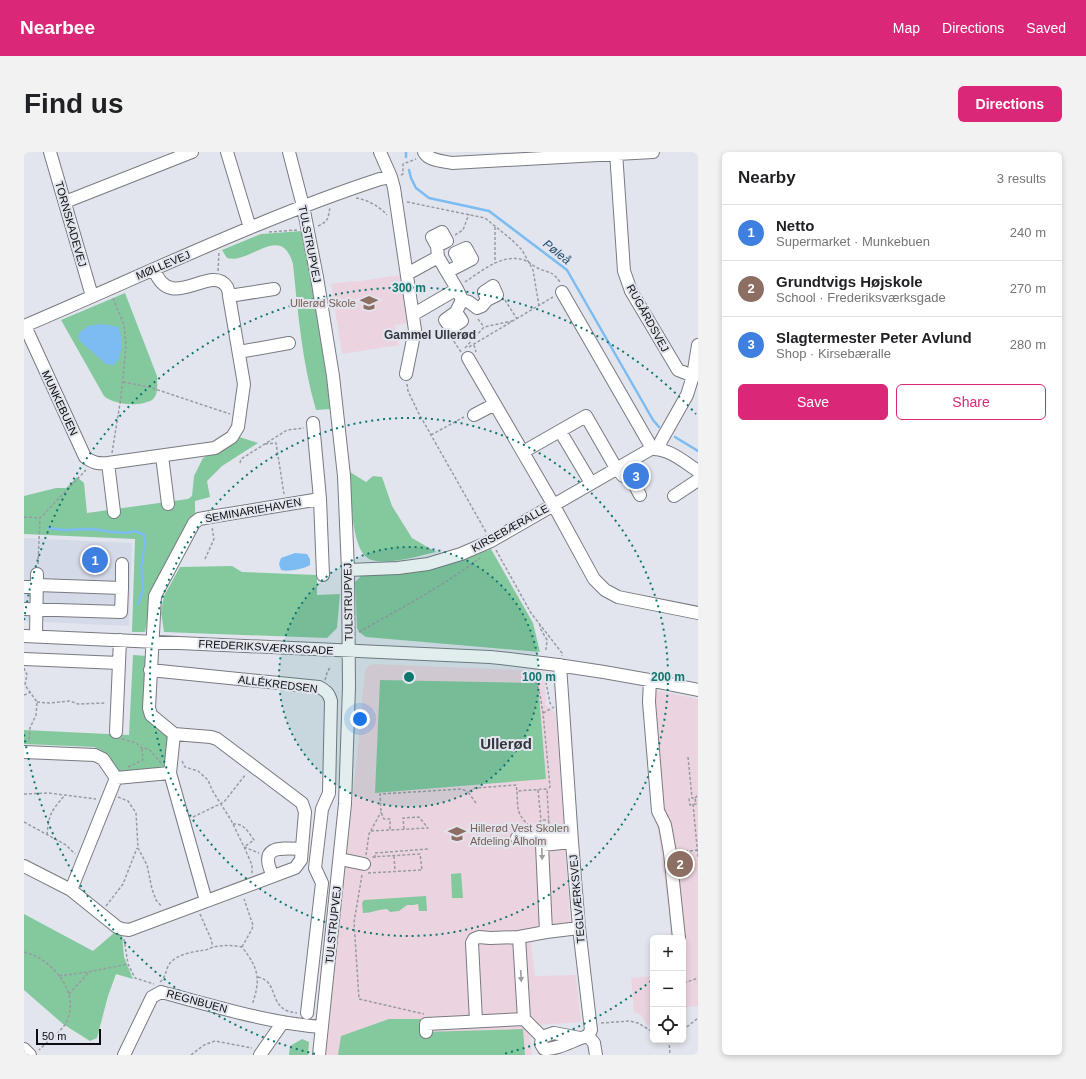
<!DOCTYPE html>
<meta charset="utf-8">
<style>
:root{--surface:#fff;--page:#f2f2f2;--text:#202124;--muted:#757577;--line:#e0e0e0;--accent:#db2777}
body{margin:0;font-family:Arial,sans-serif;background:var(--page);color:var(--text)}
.controls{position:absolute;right:12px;bottom:12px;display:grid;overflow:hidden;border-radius:6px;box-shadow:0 2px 6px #0003}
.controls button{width:36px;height:36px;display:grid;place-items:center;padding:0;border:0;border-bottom:1px solid var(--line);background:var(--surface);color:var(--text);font:20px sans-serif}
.scale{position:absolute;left:12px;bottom:10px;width:65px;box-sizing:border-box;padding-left:4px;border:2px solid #0c0d10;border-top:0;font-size:11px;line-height:14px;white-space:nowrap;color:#0c0d10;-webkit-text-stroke:3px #e2e5ed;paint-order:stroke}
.you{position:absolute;left:336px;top:567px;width:14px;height:14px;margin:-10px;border:3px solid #fff;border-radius:50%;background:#1a73e8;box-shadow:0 0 0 6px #1a73e833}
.badge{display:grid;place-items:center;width:26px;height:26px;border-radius:50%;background:var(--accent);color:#fff;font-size:13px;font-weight:700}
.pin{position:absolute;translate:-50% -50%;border:2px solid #fff;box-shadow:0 1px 4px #0006}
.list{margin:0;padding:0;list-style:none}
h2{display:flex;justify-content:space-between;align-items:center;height:52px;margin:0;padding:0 16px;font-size:17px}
h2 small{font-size:13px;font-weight:400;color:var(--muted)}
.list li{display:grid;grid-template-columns:26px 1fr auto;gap:12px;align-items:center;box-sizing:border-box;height:56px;padding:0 16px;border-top:1px solid var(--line)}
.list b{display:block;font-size:15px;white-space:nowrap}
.list p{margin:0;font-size:13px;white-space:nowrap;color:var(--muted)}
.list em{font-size:13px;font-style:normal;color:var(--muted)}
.actions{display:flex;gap:8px;padding:12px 16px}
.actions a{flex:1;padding:9px 0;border:1px solid var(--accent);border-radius:6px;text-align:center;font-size:14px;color:var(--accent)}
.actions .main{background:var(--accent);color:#fff}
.icon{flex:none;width:22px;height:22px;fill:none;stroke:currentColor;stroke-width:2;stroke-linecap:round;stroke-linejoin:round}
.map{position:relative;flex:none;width:674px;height:903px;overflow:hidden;border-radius:6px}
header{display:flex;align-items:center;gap:24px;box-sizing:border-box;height:56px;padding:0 20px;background:var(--accent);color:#fff}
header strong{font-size:19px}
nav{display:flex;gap:22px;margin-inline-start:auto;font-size:14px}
.intro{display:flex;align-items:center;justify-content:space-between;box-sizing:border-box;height:96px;padding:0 24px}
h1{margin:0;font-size:28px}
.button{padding:10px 18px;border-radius:6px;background:var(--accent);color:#fff;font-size:14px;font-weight:700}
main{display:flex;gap:24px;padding:0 24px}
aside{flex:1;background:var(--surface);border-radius:6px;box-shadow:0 2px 6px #0003}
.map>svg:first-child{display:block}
</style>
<header>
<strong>Nearbee</strong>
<nav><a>Map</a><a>Directions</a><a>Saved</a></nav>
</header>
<div class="intro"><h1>Find us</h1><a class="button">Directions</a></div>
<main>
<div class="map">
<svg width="674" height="903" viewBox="0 0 674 903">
<rect width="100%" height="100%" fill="#e2e5ed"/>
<path fill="#d5dae9" d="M0,386L108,391L105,474L0,469Z"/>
<path fill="#ebd4df" d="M376,123L383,171L371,173L375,193L318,202L307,132L329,129L330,130Z
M348,512L520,519L522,553L532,562L547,782L505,786L504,790L507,791L511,824L552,823L557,870L513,873L505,882L508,903H302L328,656L341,519L344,514Z
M621,536L674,547V854L664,855L659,857V786H647L644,753L633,672Z
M629,824V876L622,872L617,863L610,860L607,826Z"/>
<path fill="#84c89e" d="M278,79L288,127L307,257L292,258C278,210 274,161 269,112C257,70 226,113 203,106L198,98L237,82Z
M101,141L133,224C133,231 135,243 128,248C116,255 90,253 80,244L37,168Z
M215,285L234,291L198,314L183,329L186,345L171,349V364L128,443L121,480H108L111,387L0,382V344L32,336H42L53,325L60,331L63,361L164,347L168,344L170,324L179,306Z
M326,320L342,330L349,324L358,325L368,354L388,386L412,400C394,404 366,413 348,408C326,403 327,339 326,320Z
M467,397L509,471L516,500L342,485L335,480L333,476L331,430L337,424C350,423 362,423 375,422C407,419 437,408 467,397Z
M208,414L218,420L293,423V443L316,442L313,476L303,486L140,480L137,460L140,444L156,415Z
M109,503L124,504L120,560L139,579L144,585L145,617L94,620L79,599L70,595L0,592V578L105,583Z
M356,528L514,531L522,627L351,641Z
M437,721L439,746H428L427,722Z
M402,744L403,759H395L394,752L390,753H383L375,759L366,760L363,757C355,757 348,761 339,761L338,751L340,748Z
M0,762L69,799L90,781H98L100,805L109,827L92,822L84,844L73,886L66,889L39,872L0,838Z
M365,867H397L398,880L499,877L501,903H314L317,884Z
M278,887L285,890L284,903H265L266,894Z"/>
<path fill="#7dbcf2" d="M76,172L84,173L95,175L96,178C98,188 99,208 89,213L82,212L56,189L54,185L55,181L64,174Z
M271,401L283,402L286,407V413C279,417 264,420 257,418L255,412L257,406Z"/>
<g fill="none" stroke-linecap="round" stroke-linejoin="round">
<path stroke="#7dbcf2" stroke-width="2.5" d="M382,5V0
M385,18L387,26L392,36L405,46L465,59L543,118L629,268L635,275
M651,285L674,299
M24,376L41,378L68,377L89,380L103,381L111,379L120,383L121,392L117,414L119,438L114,452"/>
<g stroke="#787a81" stroke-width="14">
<path id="minor" d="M26,0L68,144
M203,0L226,76
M265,0L279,54L293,125L309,224L320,324L324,418L325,535L321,652L295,903
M356,0L367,25
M400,0C405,9 419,9 428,11L629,0
M592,0L600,119L607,139L654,218L669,224
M41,50L168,0
M413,94L408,85L418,80L423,89L413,94L414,105
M423,120L448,107L442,96L431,101L437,112
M383,122L414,105L433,137L390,162
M538,140L625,291L627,297
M205,144L250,137
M438,148L445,150L453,156L458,154L463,148L460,140L469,134L473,143L463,148
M432,160L421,168L427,176L438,169L432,160L438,148L433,137
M0,174C118,124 234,67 356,27L367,25L370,36L391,178L382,222
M1,174L61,305C69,311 74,312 84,311L191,296L208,285L214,275L220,232L205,144C205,141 204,137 203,135C187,110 146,163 130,117
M215,200L265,191
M444,206L529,352L570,427L581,438L594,445L674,461
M450,263L471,252
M289,271L296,347L299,423
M536,279L567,331
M635,296L637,289L663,243L669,224L674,193
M499,300L562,264L592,316L599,324H606L616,343
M138,304L144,352
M84,311L90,360
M650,344L674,328
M324,418L374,416L404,412L437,402L467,389L627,297C645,296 660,310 674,319
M0,435H13
M98,436V412
M0,457L97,460L98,436L13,433
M0,484L466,505C536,512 605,523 674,538
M12,484L13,422
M0,507L95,511
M536,513L548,690L555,776L567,878L564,884C551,887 534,898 520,897L517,892L518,885L530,881L556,886
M126,518L295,535C302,539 305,541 307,549L305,641L298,657L291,716L298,731L283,861
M626,528L625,550L634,659L641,673L646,701L655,786
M92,580L96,488
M150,582L146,621L182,749
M0,600L71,603L79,607L92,626L146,621
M493,686L546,682
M548,690L518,693L522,780L555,776
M316,707L340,712
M0,714L47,738L93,775L98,777L105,778L271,716L277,708L281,660L278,651L193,587L187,585L150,582L127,563L125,556L131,444L170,371L175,367L186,365L296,347
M249,724C234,693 256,696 278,697
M47,738L92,626
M495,785L500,867L518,885
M452,869L448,791L450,787L455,785L466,786L495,785L522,780
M402,880V872L500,867
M564,884L570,891L572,903
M0,897L6,903
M100,903L128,845L137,840C190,854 244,871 298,875
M236,903L259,870"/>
</g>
<path stroke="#989ba1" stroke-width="1.5" stroke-dasharray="3 2" stroke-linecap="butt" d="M377,23L379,22V12L392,7
M332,46C344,48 355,54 363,63
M383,50L461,66L488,88L498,98L509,118L515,154
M294,74C305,69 304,66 306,55
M471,75V111
M245,80L273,78
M431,83L439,78L445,62
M194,119L195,99
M441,130C458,119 478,101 500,108C506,110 510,115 516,117C527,122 527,118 536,130
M481,148L493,167
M454,167L460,175
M427,185L437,200
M450,193L452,200
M445,195L529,145
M441,196L460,175L488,169
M99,230L125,235L206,262
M383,232L384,239L394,260L462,380
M407,283L440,265
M241,292L252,291L260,342
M88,301L97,245L102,194L100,173L89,146
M216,311L217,307L263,278L280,276
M0,365L16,366L20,362L62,318
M472,398L507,461L538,501V504
M181,407L190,387L188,375
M14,412L16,366
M516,472V476L523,488L522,498
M335,480C377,456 418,435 456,406
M0,516L1,520L3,522L1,533L13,550L12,563L6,576L5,590
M509,520L516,543L519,561L526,635L523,637
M521,525L526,551L528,554
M301,528L303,521L306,515
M0,543L7,540
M13,550L25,551L46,549L54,552L82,551
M519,561L530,555
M98,587L112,591L118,596L125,597L137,611
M664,605L668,646H671L672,652L666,653L665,647L668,646
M158,609L161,615L174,619L184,628L188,638L207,668L221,697L228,713V722
M104,615L119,608L118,596
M514,638L517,668
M0,642L25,641L72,647
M94,645L104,649L112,661L114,696L123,713L128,737L132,748L138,755
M671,646L674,643
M452,651L444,640L451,636L492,633L493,639
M669,652L674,705
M169,665L200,650L222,622
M0,670L42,693L51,702
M209,672C220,671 224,680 230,688L220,695
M505,674C492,660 494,658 493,639L523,637L525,673
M513,675L517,668H525
M380,677L379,666L395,665L404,676L366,678V667H360L357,660L356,642L438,637L444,640
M347,679L366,678
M23,683C25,661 27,660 40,644
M220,695L235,701
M656,700L674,698
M342,703L345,682L357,660
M370,704L371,719
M351,706V701L404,697
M344,721L398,718L396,702L347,705
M338,723L330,770L335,847L400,862
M82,754L99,732L113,696
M176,762L187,787L189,795
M100,787L104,812L111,826L130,832
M218,795L228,777L229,773L220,747
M0,800C5,802 10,803 15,806C37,819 57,848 40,874C34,882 23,890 15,898
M35,824L64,820L104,812
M234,825C257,830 242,858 273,861
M659,826L660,831L674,826
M136,830C143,825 141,815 148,809C157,801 170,800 180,798C184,798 186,796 189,795C199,793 208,793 218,795C235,817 237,827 228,853
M45,842L64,821
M577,871L606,869L614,871L629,880
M659,878L674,866
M645,888L646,903
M167,903L180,893L191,889L228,896"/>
<use href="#minor" stroke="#fff" stroke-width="12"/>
</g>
<defs><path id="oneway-solid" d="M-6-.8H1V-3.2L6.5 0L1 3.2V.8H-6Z"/></defs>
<g fill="#9e9e9f">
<use href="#oneway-solid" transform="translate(518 702) rotate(88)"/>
<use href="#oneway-solid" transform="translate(497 824) rotate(87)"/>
</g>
<circle cx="385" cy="525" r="130" fill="#0f766e" fill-opacity=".12"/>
<g fill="none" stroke="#0f766e" stroke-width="2" stroke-dasharray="2 4">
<circle cx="385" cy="525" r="130"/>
<circle cx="385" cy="525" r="259"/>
<path d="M627 829A389 389 0 0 1 479 902M291 902A389 389 0 0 1 0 582M0 468A389 389 0 0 1 672 262"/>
</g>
<defs>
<g id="school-bare" transform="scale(1.38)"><path d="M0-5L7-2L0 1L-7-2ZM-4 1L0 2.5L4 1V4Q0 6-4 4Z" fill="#8d6e63" stroke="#e2e5ed" stroke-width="2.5" paint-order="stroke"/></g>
</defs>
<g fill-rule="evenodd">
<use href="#school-bare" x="345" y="151"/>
<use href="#school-bare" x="433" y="682"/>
</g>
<g text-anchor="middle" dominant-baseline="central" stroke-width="4" stroke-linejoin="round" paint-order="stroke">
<g font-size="11" fill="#0c0d10" stroke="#e2e5ed">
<text transform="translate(47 72) rotate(74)">TORNSKADEVEJ</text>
<text transform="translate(286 92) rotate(79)">TULSTRUPVEJ</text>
<text transform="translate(139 113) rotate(-23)">MØLLEVEJ</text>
<text transform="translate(624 166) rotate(61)">RUGÅRDSVEJ</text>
<text transform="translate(36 251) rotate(65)">MUNKEBUEN</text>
<text transform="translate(229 358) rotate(-10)">SEMINARIEHAVEN</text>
<text transform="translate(486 376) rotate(-29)">KIRSEBÆRALLE</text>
<text transform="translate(324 450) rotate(-91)">TULSTRUPVEJ</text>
<text transform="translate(242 495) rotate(3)">FREDERIKSVÆRKSGADE</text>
<text transform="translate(254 532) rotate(7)">ALLÉKREDSEN</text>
<text transform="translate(553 747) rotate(-95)">TEGLVÆRKSVEJ</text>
<text transform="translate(309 773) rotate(-84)">TULSTRUPVEJ</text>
<text transform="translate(173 849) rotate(15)">REGNBUEN</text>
</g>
<g font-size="11" fill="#785e54" stroke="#e2e5ed" text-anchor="end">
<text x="332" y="151">Ullerød Skole</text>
<text x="446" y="676" text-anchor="start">Hillerød Vest Skolen<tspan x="446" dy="13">Afdeling Ålholm</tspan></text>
</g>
<g font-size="12" font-style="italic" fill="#1d4a6f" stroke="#e2e5ed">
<text transform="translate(533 100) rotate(39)">Pøleå</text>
</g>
<g font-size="12" font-weight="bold" fill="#34363d" stroke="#e2e5ed">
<text x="406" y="183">Gammel Ullerød</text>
</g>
<g font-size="15" font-weight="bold" fill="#34363d" stroke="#e2e5ed">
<text x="482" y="591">Ullerød</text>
</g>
</g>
<circle cx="385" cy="525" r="6" fill="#0f766e" stroke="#e2e5ed" stroke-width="2"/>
<g font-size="12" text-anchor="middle" font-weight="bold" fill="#0f766e" stroke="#e2e5ed" stroke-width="4" stroke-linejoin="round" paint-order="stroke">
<text x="385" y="140">300 m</text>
<text x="515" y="529">100 m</text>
<text x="644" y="529">200 m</text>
</g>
</svg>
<div class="controls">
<button>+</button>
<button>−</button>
<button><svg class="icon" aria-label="locate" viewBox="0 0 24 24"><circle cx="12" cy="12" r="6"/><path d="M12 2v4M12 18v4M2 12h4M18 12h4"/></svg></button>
</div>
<div class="scale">50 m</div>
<div class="you"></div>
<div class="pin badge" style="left:71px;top:408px;background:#3f7fe0">1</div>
<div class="pin badge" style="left:656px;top:712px;background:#8d6e63">2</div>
<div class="pin badge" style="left:612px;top:324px;background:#3f7fe0">3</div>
</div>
<aside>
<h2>Nearby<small>3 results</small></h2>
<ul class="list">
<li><span class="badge" style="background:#3f7fe0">1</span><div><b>Netto</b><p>Supermarket · Munkebuen</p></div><em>240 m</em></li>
<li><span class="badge" style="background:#8d6e63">2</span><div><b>Grundtvigs Højskole</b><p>School · Frederiksværksgade</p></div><em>270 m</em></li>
<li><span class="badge" style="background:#3f7fe0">3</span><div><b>Slagtermester Peter Avlund</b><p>Shop · Kirsebæralle</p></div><em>280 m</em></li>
</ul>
<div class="actions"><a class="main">Save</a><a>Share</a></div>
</aside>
</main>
